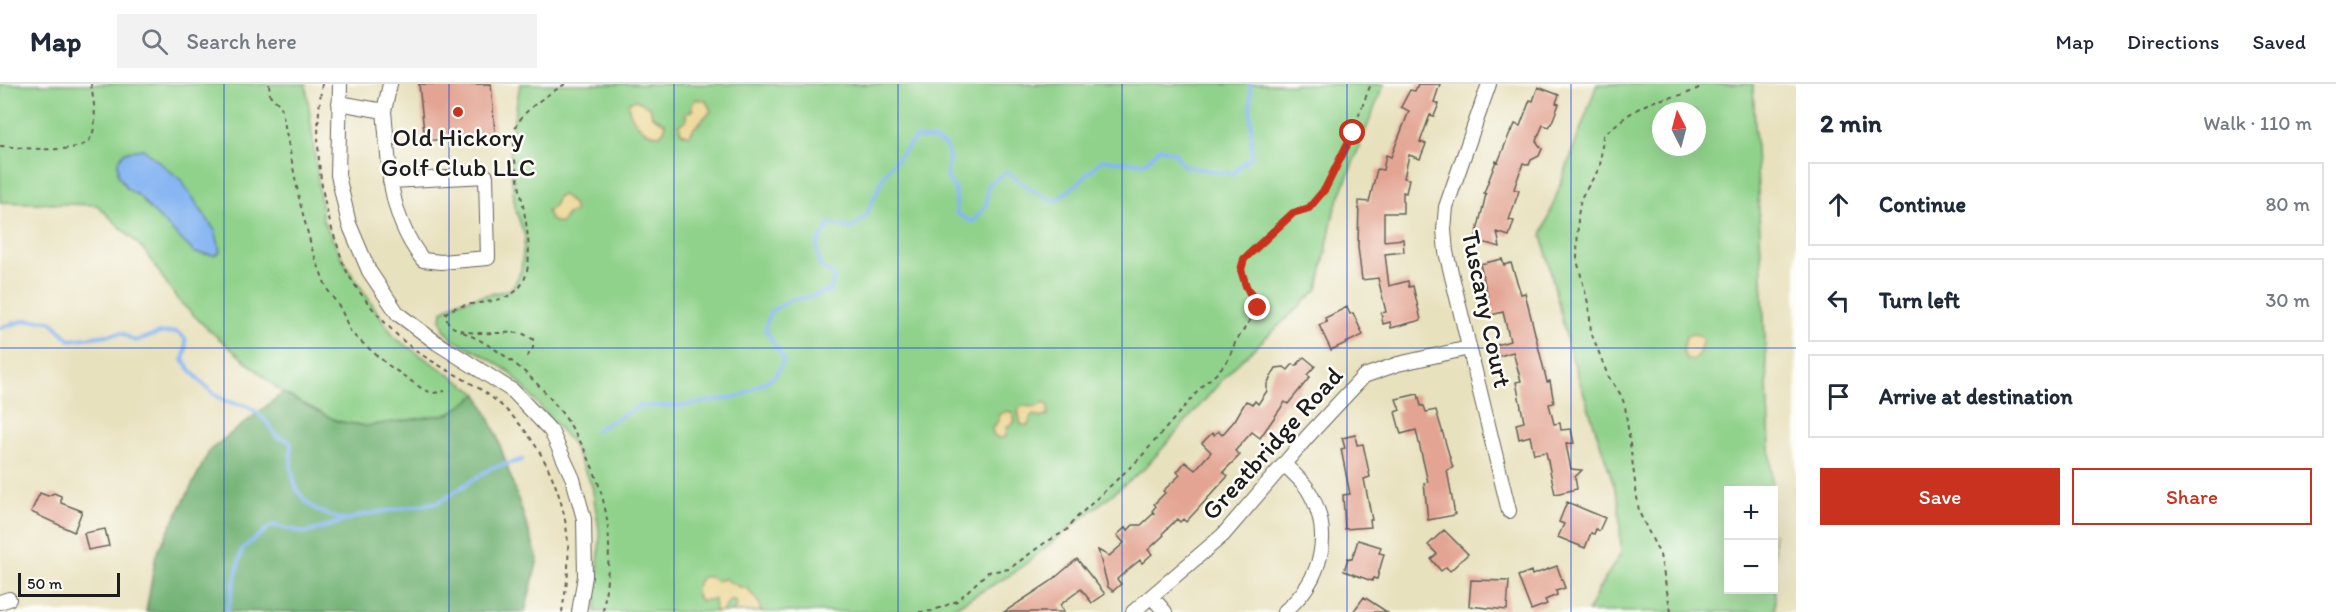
<!DOCTYPE html>
<meta charset="utf-8">
<style>
:root{--surface:#fff;--page:#f2f2f3;--text:#1f2937;--muted:#747a83;--line:#e0e1e3;--accent:#c8321e}
body{margin:0;font-family:Itim,sans-serif;background:var(--page);color:var(--text)}
.controls{position:absolute;right:18px;bottom:18px;display:grid;overflow:hidden;border-radius:0px;box-shadow:0 6px 24px #0002}
.controls button{width:54px;height:54px;display:grid;place-items:center;padding:0;border:0;border-bottom:2px solid var(--line);background:var(--surface);color:var(--text);font:30px sans-serif}
.compass{position:absolute;left:1652px;top:18px;width:54px;height:54px;border-radius:50%;background:var(--surface);box-shadow:0 6px 24px #0002;rotate:354deg}
.scale{position:absolute;left:18px;bottom:15px;width:102px;box-sizing:border-box;padding-left:6px;border:3px solid #1c1c1c;border-top:0;font-size:16px;line-height:21px;white-space:nowrap;color:#1c1c1c;-webkit-text-stroke:4px #fdfcf7;paint-order:stroke}
.stop{position:absolute;width:18px;height:18px;margin:-14px;border:4px solid #c8321e;border-radius:50%;background:#fff}
.stop.end{background:#c8321e;border-color:#fff;box-shadow:0 2px 6px #0008}
.list{margin:0;padding:0;list-style:none}
h2{display:flex;justify-content:space-between;align-items:center;height:78px;margin:0;padding:0 24px;font-size:26px}
h2 small{font-size:20px;font-weight:400;color:var(--muted)}
.list li{display:grid;grid-template-columns:39px 1fr auto;gap:18px;align-items:center;box-sizing:border-box;height:84px;margin:0 12px 12px;padding:0 12px;border:2px solid var(--line);border-radius:0px}
.list b{display:block;font-size:22px;white-space:nowrap}
.list em{font-size:20px;font-style:normal;color:var(--muted)}
.actions{display:flex;gap:12px;padding:18px 24px}
.actions a{flex:1;padding:14px 0;border:2px solid var(--accent);border-radius:0px;text-align:center;font-size:21px;color:var(--accent)}
.actions .main{background:var(--accent);color:#fff}
.icon{flex:none;width:33px;height:33px;fill:none;stroke:currentColor;stroke-width:2;stroke-linecap:round;stroke-linejoin:round}
.map{position:relative;flex:none;width:1796px;height:528px;overflow:hidden}
header{display:flex;align-items:center;gap:36px;box-sizing:border-box;height:84px;padding:0 30px;background:var(--surface);border-bottom:2px solid var(--line)}
header strong{font-size:28px}
nav{display:flex;gap:33px;margin-inline-start:auto;font-size:21px}
.search{width:420px;height:54px;background:var(--page);display:flex;align-items:center;gap:15px;box-sizing:border-box;padding:0 21px;border-radius:0px;color:var(--muted);font-size:22px}
main{display:flex}
aside{flex:1;background:var(--surface)}
.map>svg:first-child{display:block}
</style>
<header>
<strong>Map</strong>
<div class="search"><svg class="icon" aria-label="search" viewBox="0 0 24 24"><circle cx="10" cy="10" r="6"/><path d="M15 15l6 6"/></svg>Search here</div>
<nav><a>Map</a><a>Directions</a><a>Saved</a></nav>
</header>
<main>
<div class="map">
<svg width="1796" height="528" viewBox="0 0 1796 528">
<rect width="100%" height="100%" fill="#fdfcf7"/>
<filter id="ink" filterUnits="userSpaceOnUse"><feTurbulence type="fractalNoise" baseFrequency=".0167" numOctaves="2"/><feDisplacementMap in="SourceGraphic" scale="12" xChannelSelector="R" yChannelSelector="G"/><feConvolveMatrix kernelMatrix="1 2 1 2 8 2 1 2 1" color-interpolation-filters="sRGB"/></filter>
<filter id="wash" filterUnits="userSpaceOnUse"><feTurbulence type="fractalNoise" baseFrequency=".008" numOctaves="4" result="noise"/><feDisplacementMap in="SourceGraphic" scale="24" xChannelSelector="R" yChannelSelector="G"/><feGaussianBlur stdDeviation="1.35" result="paint"/><feColorMatrix in="noise" values="0 0 0 0 0 0 0 0 0 0 0 0 0 0 0 0 0 1.4 0 .05"/><feComposite in="paint" operator="in"/></filter>
<g filter="url(#wash)">
<rect width="100%" height="100%" fill="#e8e1be"/>
<path fill="#90d28b" stroke="#567754" stroke-width="1.5" fill-rule="evenodd" d="M0,0H306L323,136L346,181L395,254L478,310L474,314L449,330L366,342L337,337L283,309L209,246L178,216L144,166L97,121L0,118Z
M520,0H1384L1334,127L1318,205L1232,285L1145,384L1014,489L946,528H595L600,452L592,402L571,358L510,288L480,269L453,256L444,245L441,236L442,227L459,217L509,206L515,200L521,186L525,153L515,124L510,78L511,53Z
M1597,0H1753L1772,406H1728V506H1774V449L1775,528H1588L1598,506L1621,469L1619,416L1569,265L1542,151ZM1661,27H1697V63H1661Z"/>
<path fill="#74b477" stroke="#48684a" stroke-width="1.5" d="M283,309L337,337L366,342L449,330L478,310L496,349L538,475L525,528H146L156,471L210,366Z"/>
<path fill="#eeda9e" stroke="#857b5d" stroke-width="1.5" d="M696,15L706,17L711,27L694,44L689,52L681,49L679,41L686,36V29L693,26L691,22Z
M636,16L650,23L652,32L665,39V45L660,51C644,52 630,35 628,21L630,17Z
M563,111L573,120L575,128L567,130L561,139C554,139 549,135 547,128L555,120L558,112Z
M1692,250L1698,251L1703,255L1698,273L1692,277L1686,275L1683,267L1686,252Z
M1045,318L1048,322V331L1041,334L1034,331L1031,332L1028,341H1021L1018,326L1023,322L1036,323Z
M1008,327L1013,329L1015,338L1007,343L1006,353L998,354L993,350L992,344L998,337L999,330Z
M702,493H710L715,497L725,495L739,503L747,504L760,520V528H733L737,520L733,516L729,517L722,528H715L714,515L701,517C693,511 696,500 702,493Z"/>
<path fill="#87b6f2" stroke="#526987" stroke-width="1.5" d="M143,65L181,96L216,148L220,168L215,171L195,169L150,125L139,112L127,105L118,91V77L125,68Z"/>
<g fill="none" stroke-linecap="round" stroke-linejoin="round">
<path stroke="#87b6f2" stroke-width="4" d="M0,244L26,236L51,237L70,256L122,249L135,257L160,249L177,248L185,254L186,265L183,276C193,290 205,304 220,314C228,319 235,319 243,321C259,326 269,340 277,353L286,355L291,360C289,404 300,426 345,436
M596,346L639,322H681L741,312L775,292L784,276L765,245L770,228L792,215L811,213L831,206L834,192L819,181L817,161L830,140L852,144L866,132L885,89L915,54L933,55L946,62L949,74L946,91L955,105L957,130L973,138L986,122L988,100L1007,88L1030,105L1054,118L1076,101L1102,76L1145,79L1160,64L1175,69L1183,82L1232,90L1252,72L1250,0
M227,528L242,465L272,441L306,449L362,431L439,418L491,384L522,376"/>
</g>
<g id="blocks">
<path fill="#e3a493" d="M419,0H491L495,50L425,57Z
M1418,0H1440L1434,18L1439,20L1434,32L1430,31L1420,58L1426,60L1420,75L1409,71L1404,94L1409,95L1406,109L1403,108V129H1384V157L1403,155L1404,168L1385,170L1389,202L1408,197L1409,203L1413,202L1421,236L1391,244L1390,238L1383,240L1381,229L1386,228L1378,194L1362,196L1358,163L1359,117L1369,118L1377,85L1383,86L1386,71L1391,73L1409,27L1401,23L1410,6L1415,7Z
M1538,3L1559,11L1556,19L1559,20L1552,38L1549,43L1543,41L1536,57L1542,65L1539,72L1531,76L1529,81L1523,79L1514,105L1519,107L1509,136L1514,137L1509,152L1497,148L1500,163L1475,156L1486,110L1484,109L1496,77L1498,78L1511,46L1512,47L1515,40L1520,42L1530,16L1533,17Z
M1502,175L1504,181L1511,179L1521,210L1525,209L1547,298L1550,297L1554,319L1549,320L1554,340L1560,339L1561,346L1571,345L1574,359L1566,360L1571,385L1582,386L1575,393L1577,405L1555,410L1546,368L1534,370L1530,352L1519,355L1516,340L1524,338L1516,298L1521,297L1513,268L1496,273L1493,262L1510,257L1503,228L1487,232L1484,219L1489,218L1480,180Z
M1347,223L1350,230L1353,229L1363,251L1331,266L1319,241L1327,238L1325,234Z
M1304,273L1315,282L1307,291L1310,293L1288,320L1285,318L1260,354L1252,348L1235,367L1240,371L1223,388L1228,392L1186,438L1183,435L1180,438L1177,435L1163,449L1164,451L1148,466L1152,470L1142,479L1140,476L1117,495L1121,500L1113,507L1108,503L1098,466L1109,472L1124,459L1117,451L1126,443L1128,446L1133,441H1141L1154,429L1152,427L1156,422L1154,420L1165,409L1163,407L1180,391L1177,388L1185,378L1195,386L1211,368L1202,359L1212,349L1214,351L1218,347L1222,351L1235,336L1246,317L1253,320L1255,317L1258,320L1267,307V300L1276,284L1284,283L1288,286L1293,280L1296,282Z
M1418,310L1421,322H1424L1426,328L1436,326L1453,384L1447,386L1455,431L1428,436L1424,399L1428,398L1416,346L1401,350L1395,328L1400,326L1396,315Z
M1355,351L1357,361L1363,360L1370,393L1364,395L1372,436H1370L1371,443L1345,445L1343,411L1350,410L1341,365L1345,364L1342,354Z
M40,409L48,412L54,409L61,412V419L82,427L74,448L31,428Z
M1567,418L1605,434L1599,447L1596,445L1594,450L1591,449L1585,464L1558,453L1564,440L1559,438Z
M105,445L109,462L88,466L84,449Z
M1444,446L1468,470L1450,487L1446,483L1441,487L1431,475L1437,470L1428,461Z
M1358,456L1381,463L1379,469L1384,470L1377,495L1373,494L1372,497L1344,487L1348,474L1352,475Z
M1077,475L1105,510L1092,519L1081,505L1060,521L1064,528H1004L1050,498Z
M1557,482L1565,504L1556,507L1557,511L1545,516L1547,520L1531,526L1518,492L1531,487L1532,491Z
M1471,496L1509,497L1507,526L1469,522Z
M1364,513L1387,528H1353Z"/>
</g>
</g>
<g filter="url(#ink)">
<use href="#blocks" fill-opacity="0" stroke="#636155" stroke-width="1.5"/>
<g fill="none" stroke-linecap="round" stroke-linejoin="round">
<g stroke="#636155" stroke-width="16">
<path id="minor" d="M340,0L338,91L349,140L369,187L398,230L437,259L513,307L551,347L573,395L584,435L585,492L579,528
M1489,0L1446,123L1444,146L1446,168L1509,427
M339,19L384,27L390,0
M384,27L390,93C394,123 403,151 423,176L441,178L488,174L486,92L390,97
M1152,513L1165,528
M0,518L9,515
M1133,528L1223,451L1308,352L1364,292L1398,280L1469,264
M1284,528C1322,496 1335,449 1307,404C1301,396 1292,388 1285,381"/>
</g>
<path stroke="#636155" stroke-width="2" stroke-dasharray="4.5 4.5" stroke-linecap="butt" d="M269,0L270,11L281,22L300,119L312,165L327,205L341,225L351,249L388,281L424,306L433,309L445,307
M322,0C314,55 318,108 337,160C340,169 342,178 346,186C358,209 378,232 396,250C420,274 452,287 480,305C538,343 572,414 568,483C568,498 564,513 562,528
M0,62C19,63 79,72 90,55C99,40 93,16 91,0
M463,248C543,283 607,371 609,460C609,482 606,506 603,528
M527,273L533,264V255C528,253 525,250 520,249C501,247 444,257 446,229C466,214 501,224 519,204C544,175 513,98 514,60C514,56 513,50 515,46C521,26 548,11 565,0
M919,528L932,527L957,517L988,488L1009,485L1043,460L1067,446L1074,436L1140,374L1204,300L1216,290L1228,276L1235,259L1258,224C1253,209 1237,195 1243,178C1248,166 1281,136 1293,129C1298,126 1305,127 1310,123C1335,103 1358,31 1371,0
M1671,528L1660,471L1639,428L1625,322L1621,311L1608,292L1591,248L1589,223L1577,176L1578,132L1581,114L1600,83L1603,52C1617,39 1636,23 1655,17C1672,12 1690,12 1704,0"/>
<use href="#minor" stroke="#fff" stroke-width="14"/>
</g>
</g>
<g fill="none" stroke-linecap="round" stroke-linejoin="round" filter="url(#ink)">
<path stroke="#c8321e" stroke-width="8" d="M1258,224L1246,202L1241,186L1244,175L1293,129L1309,124L1325,105L1353,49"/>
</g>
<path fill="none" stroke="#1d4ed8" stroke-width="1.5" stroke-opacity="0.55" d="M224,0V528M449,0V528M674,0V528M898,0V528M1122,0V528M1347,0V528M1571,0V528M0,264H1796"/>
<circle fill="#c8321e" stroke="#fdfcf7" stroke-width="2" cx="458" cy="28" r="6"/>
<g text-anchor="middle" dominant-baseline="central" stroke-width="5" stroke-linejoin="round" paint-order="stroke">
<g font-size="26" fill="#1c1c1c" stroke="#fdfcf7">
<text x="458" y="53">Old Hickory<tspan x="458" dy="30">Golf Club LLC</tspan></text>
</g>
<g font-size="26" fill="#1c1c1c" stroke="#fdfcf7">
<text transform="translate(1487 225) rotate(78)">Tuscany Court</text>
<text transform="translate(1272 359) rotate(-48)">Greatbridge Road</text>
</g>
</g>
</svg>
<div class="controls">
<button>+</button>
<button>−</button>
</div>
<svg class="compass" viewBox="-18 -18 36 36"><path d="M0-13l5 13h-10z" fill="#e53935"/><path d="M0 13l5-13h-10z" fill="#747a83"/></svg>
<div class="scale">50 m</div>
<div class="stop" style="left:1353px;top:49px"></div>
<div class="stop end" style="left:1258px;top:224px"></div>
</div>
<aside>
<h2>2 min<small>Walk · 110 m</small></h2>
<ul class="list">
<li><svg class="icon" aria-label="ahead" viewBox="0 0 24 24"><path d="M12 20V5M6 11l6-6 6 6"/></svg><div><b>Continue</b></div><em>80 m</em></li>
<li><svg class="icon" aria-label="left" viewBox="0 0 24 24"><path d="M17 20v-9H6M10 6l-5 5 5 5"/></svg><div><b>Turn left</b></div><em>30 m</em></li>
<li><svg class="icon" aria-label="arrive" viewBox="0 0 24 24"><path d="M6 21V4h12l-3 4 3 4H6"/></svg><div><b>Arrive at destination</b></div></li>
</ul>
<div class="actions"><a class="main">Save</a><a>Share</a></div>
</aside>
</main>
